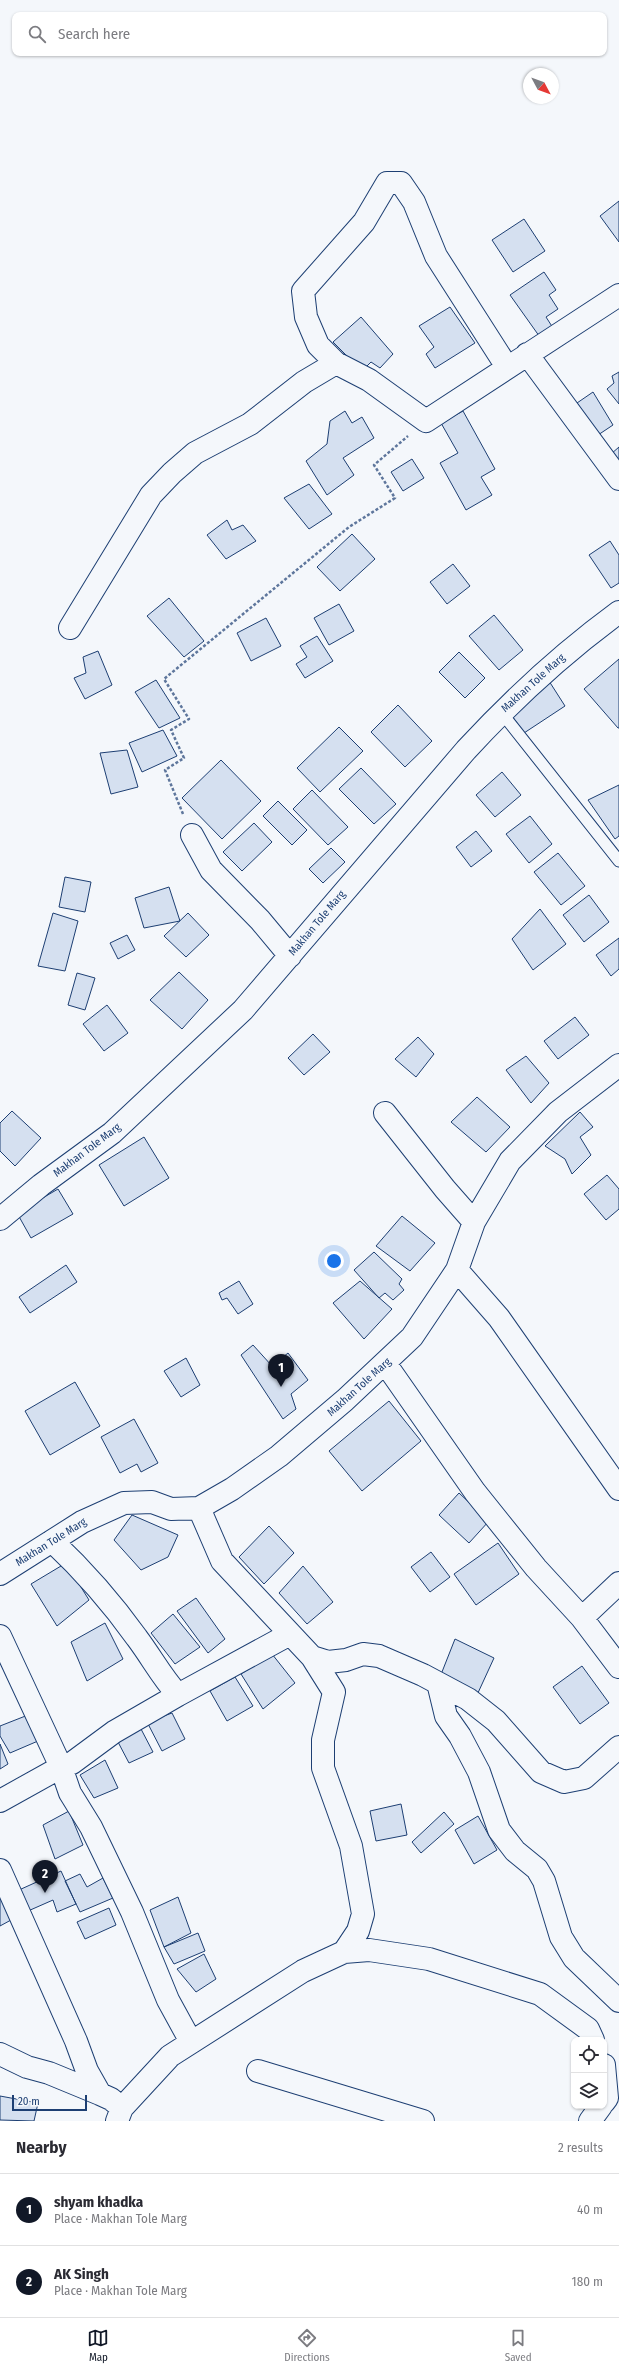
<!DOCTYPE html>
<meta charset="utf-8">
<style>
:root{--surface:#fff;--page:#f2f2f3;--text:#2b2b33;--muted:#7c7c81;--line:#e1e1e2;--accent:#111827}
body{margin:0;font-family:"Fira Sans Condensed",sans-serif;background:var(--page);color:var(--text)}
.controls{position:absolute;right:12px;bottom:12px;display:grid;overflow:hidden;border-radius:8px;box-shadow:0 1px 3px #0004}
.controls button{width:36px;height:36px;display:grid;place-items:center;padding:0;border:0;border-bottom:1px solid var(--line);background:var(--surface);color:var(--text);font:20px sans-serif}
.compass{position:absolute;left:523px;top:68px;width:36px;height:36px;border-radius:50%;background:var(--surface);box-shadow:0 1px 3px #0004;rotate:131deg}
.scale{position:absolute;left:12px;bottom:10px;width:75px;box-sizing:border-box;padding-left:4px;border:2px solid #1d3f73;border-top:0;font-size:11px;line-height:14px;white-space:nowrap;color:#1d3f73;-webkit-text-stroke:3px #f4f7fb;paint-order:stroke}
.you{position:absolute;left:334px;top:1261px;width:14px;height:14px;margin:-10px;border:3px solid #fff;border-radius:50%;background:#1a73e8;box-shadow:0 0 0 6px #1a73e833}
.badge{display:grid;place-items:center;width:26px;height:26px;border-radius:50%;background:var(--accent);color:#fff;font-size:13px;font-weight:700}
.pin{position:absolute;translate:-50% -33px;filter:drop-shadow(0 1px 2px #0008)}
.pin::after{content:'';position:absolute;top:21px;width:14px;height:12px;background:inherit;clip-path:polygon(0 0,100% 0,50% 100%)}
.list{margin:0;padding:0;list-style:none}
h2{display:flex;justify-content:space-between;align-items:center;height:52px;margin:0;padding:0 16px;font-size:17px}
h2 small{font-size:13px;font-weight:400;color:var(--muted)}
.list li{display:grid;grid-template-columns:26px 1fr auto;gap:12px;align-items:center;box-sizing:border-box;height:72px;padding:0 16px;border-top:1px solid var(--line)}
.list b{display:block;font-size:15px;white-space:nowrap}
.list p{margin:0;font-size:13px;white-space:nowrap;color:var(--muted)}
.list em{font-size:13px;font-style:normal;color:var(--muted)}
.icon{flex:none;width:22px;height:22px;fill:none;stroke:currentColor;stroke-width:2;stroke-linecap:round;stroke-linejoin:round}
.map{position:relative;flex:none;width:619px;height:2121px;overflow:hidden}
.search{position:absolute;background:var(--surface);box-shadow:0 1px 3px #0004;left:12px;right:12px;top:12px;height:44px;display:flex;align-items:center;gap:10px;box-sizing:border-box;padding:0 14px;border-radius:8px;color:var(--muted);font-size:15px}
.sheet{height:196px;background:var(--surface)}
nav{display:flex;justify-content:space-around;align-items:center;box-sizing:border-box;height:56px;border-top:1px solid var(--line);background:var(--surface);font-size:11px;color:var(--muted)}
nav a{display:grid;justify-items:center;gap:2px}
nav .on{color:var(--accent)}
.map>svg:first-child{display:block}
</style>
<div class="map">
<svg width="619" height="2121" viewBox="0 0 619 2121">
<rect width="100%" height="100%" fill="#f4f7fb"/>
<path fill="#d5e0f0" stroke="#1d3f73" d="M619,201V242L600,216Z
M524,219L545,251L513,272L492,240Z
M544,272L556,290L549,295L558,309L546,317L555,331L542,340L510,295Z
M450,307L475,343L435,368L426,354L434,347L419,326Z
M361,317L393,354L380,368L371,362L362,371L333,342Z
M619,372V404L607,389L614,383L612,376Z
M593,392L613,425L598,435L577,403Z
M345,411L352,423L362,417L374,438L343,458L354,475L327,495L306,461L327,444L330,421Z
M463,411L495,469L481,477L492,495L466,510L440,463L458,453L441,423Z
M619,447V465L611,454Z
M412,459L424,478L403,491L391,472Z
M309,484L332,514L309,529L284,498Z
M227,520L232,530L243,525L256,541L226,559L207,535Z
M352,534L375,559L340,591L317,567Z
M610,541L619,555V583L611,588L589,555Z
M453,564L470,586L447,604L430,582Z
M169,598L204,641L184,657L147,616Z
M339,604L354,631L329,645L314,618Z
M494,615L523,650L499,670L469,636Z
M266,618L281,646L251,661L237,633Z
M317,636L333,661L305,678L296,664L307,657L300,646Z
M98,651L112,685L85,699L74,678L86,673L83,657Z
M459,652L485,678L465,698L439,672Z
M619,659V728H618L584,689Z
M156,680L180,718L159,728L135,692Z
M549,681L565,706L524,733L507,709Z
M398,705L432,741L405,767L371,732Z
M339,727L363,751L320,792L297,768Z
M163,730L177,756L142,772L129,743Z
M127,750L138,787L111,794L100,753Z
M221,760L261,801L222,839L182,798Z
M361,768L396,804L374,824L339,789Z
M502,772L521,795L495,817L476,795Z
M619,785V836L615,839L588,800Z
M312,790L348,827L328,845L293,809Z
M278,801L307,830L292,845L263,816Z
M530,816L552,844L529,863L506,834Z
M254,823L272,842L242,871L223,852Z
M476,831L492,851L471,867L456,847Z
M331,848L345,862L323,883L309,869Z
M558,853L585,886L561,905L534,872Z
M65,877L91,882L85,912L59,907Z
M169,887L180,921L144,928L135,898Z
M589,895L609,922L584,942L563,915Z
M540,909L566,944L533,970L512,939Z
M53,913L78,921L65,971L38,966Z
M188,913L209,935L186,957L164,936Z
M127,935L135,950L118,959L110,943Z
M619,938V969L611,976L596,955Z
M179,972L208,1000L182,1029L150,1000Z
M77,973L95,978L85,1010L68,1005Z
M107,1005L128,1033L104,1051L83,1024Z
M575,1017L589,1035L558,1059L544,1041Z
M313,1034L330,1052L304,1075L288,1058Z
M418,1037L434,1054L416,1077L395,1059Z
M526,1056L549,1083L531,1103L506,1070Z
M477,1097L510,1127L486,1152L451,1122Z
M12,1111L41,1138L15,1166L0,1151V1123Z
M580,1112L593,1127L580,1137L591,1155L572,1174L565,1159L545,1146Z
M144,1137L169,1178L124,1206L99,1165Z
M607,1175L619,1189V1209L606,1220L584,1194Z
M58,1189L73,1214L31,1238L17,1213Z
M402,1216L435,1243L410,1271L376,1246Z
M374,1252L402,1279L399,1284L404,1290L393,1300L385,1293L379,1298L354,1270Z
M66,1265L77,1282L30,1313L19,1297Z
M239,1281L253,1304L238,1314L227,1298L222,1300L219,1293Z
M360,1281L392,1309L364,1339L333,1303Z
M253,1345L272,1366L288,1353L308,1380L291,1394L296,1409L283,1419L241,1355Z
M186,1358L200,1385L181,1397L164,1371Z
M75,1382L100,1426L50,1455L25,1411Z
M389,1401L421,1441L362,1491L329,1451Z
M134,1419L158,1463L141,1472L137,1464L120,1473L101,1437Z
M459,1493L489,1521L469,1543L439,1515Z
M132,1515L178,1535L168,1557L141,1570L114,1540Z
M269,1526L294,1553L264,1584L239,1557Z
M498,1543L519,1574L476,1605L454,1574Z
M431,1552L450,1577L430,1592L411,1567Z
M66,1563L89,1600L57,1626L31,1584Z
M303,1566L333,1602L307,1624L279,1593Z
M196,1598L225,1639L208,1653L177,1611Z
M173,1614L200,1647L175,1664L151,1633Z
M105,1623L123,1659L87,1681L71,1642Z
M455,1639L494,1658L477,1695L440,1677Z
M272,1654L295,1683L263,1709L241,1674Z
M582,1666L609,1703L580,1724L553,1687Z
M235,1677L253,1706L227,1721L210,1691Z
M172,1713L185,1739L162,1751L147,1722Z
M28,1715L38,1741L10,1753L0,1736V1726Z
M141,1729L153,1752L129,1763L118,1742Z
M0,1744L8,1764L0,1769Z
M105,1760L118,1788L94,1798L80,1775Z
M401,1804L407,1835L376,1841L370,1811Z
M69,1811L83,1845L55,1859L43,1825Z
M444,1812L454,1824L421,1853L412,1842Z
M478,1816L497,1850L474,1864L455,1830Z
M61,1871L76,1904L57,1912L53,1900L28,1911L19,1890Z
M80,1874L87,1887L103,1878L113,1898L80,1912L65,1881Z
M0,1895L11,1920L0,1926Z
M178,1897L191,1933L164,1947L150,1910Z
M109,1908L116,1925L85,1939L77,1922Z
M198,1933L205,1951L174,1964L164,1947Z
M204,1954L216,1979L196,1992L177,1969Z
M0,2096L38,2103L34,2121L0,2120Z"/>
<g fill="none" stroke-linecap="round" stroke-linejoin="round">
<g stroke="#1d3f73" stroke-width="13">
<path id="lane" d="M501,712L619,861"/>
</g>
<g stroke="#1d3f73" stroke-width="24">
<path id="street" d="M527,354L619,479
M507,367L436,256L414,202L401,183H387L364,222L303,291L306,317L318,345L336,363L369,380L426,421L619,295
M70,628L151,495L172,473L195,453L250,424L304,382L336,363
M192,835L211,870L260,920L290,956
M385,1113L445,1189L474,1222
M0,1219L41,1185L112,1133L243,1010L466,750C513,699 563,653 619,612
M457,1270L499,1318L619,1489
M385,1363L475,1492L536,1568L582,1618
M52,1541C84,1571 112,1603 137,1638C152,1658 161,1676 178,1695
M0,1574L82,1522L124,1503L152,1502L171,1509L199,1508L232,1489L279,1456L345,1400L412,1337L457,1270L474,1222L510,1161L558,1112L619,1065
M619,1583L582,1618L619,1667
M0,1636L61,1767L70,1793L91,1827L132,1912L168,2000L191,2042
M312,1657L328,1662L346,1660L363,1654L379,1656L423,1675L468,1699L496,1721L541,1772L564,1782L584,1778L619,1747
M438,1683L446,1716L460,1736L479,1772L499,1830L515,1851L537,1869L544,1881L561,1937L574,1958L619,2001
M0,1801L61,1767L72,1763L114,1732L178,1695L290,1634
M0,1870L76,2041L87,2071L100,2094L111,2099L122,2108
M344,1952L369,1950L429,1959L540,1994L588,2029L593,2040
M0,2054L27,2067L49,2073L100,2094
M604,2065L607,2098L604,2102
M258,2071L423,2121
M117,2121L122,2108L170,2056L303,1971L344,1952L358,1931L363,1914L351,1846L323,1768V1740L334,1692L312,1657L222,1561L199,1508
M590,2121L601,2106"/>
</g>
<path stroke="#5e769c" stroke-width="2.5" stroke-dasharray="3 2" stroke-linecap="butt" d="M183,814L165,770L184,758L171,730L189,719L164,679L349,527L395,498L374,465L408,436"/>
<use href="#lane" stroke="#f4f7fb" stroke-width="11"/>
<use href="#street" stroke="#f4f7fb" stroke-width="22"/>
</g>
<g text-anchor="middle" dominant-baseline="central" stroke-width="3" stroke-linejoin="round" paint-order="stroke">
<g font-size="11" fill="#1d3f73" stroke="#f4f7fb">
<text transform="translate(533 683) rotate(-42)">Makhan Tole Marg</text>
<text transform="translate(317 923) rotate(-50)">Makhan Tole Marg</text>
<text transform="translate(87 1150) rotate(-37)">Makhan Tole Marg</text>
<text transform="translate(359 1387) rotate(-42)">Makhan Tole Marg</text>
<text transform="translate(51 1542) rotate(-32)">Makhan Tole Marg</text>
</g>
</g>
</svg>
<div class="controls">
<button><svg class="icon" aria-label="locate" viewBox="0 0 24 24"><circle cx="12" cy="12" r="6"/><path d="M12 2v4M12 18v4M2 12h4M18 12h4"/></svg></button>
<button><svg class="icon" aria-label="layers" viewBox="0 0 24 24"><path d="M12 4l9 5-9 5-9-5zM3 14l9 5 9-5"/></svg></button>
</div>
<svg class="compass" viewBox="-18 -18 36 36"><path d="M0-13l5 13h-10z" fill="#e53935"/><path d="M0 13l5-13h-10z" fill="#7c7c81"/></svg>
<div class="scale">20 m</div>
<div class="you"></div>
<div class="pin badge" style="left:281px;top:1387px">1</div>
<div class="pin badge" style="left:45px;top:1893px">2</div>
<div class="search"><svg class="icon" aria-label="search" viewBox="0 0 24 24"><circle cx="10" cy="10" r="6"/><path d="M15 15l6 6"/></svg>Search here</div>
</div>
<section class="sheet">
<h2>Nearby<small>2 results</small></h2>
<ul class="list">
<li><span class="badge">1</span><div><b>shyam khadka</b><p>Place · Makhan Tole Marg</p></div><em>40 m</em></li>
<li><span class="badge">2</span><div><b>AK Singh</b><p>Place · Makhan Tole Marg</p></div><em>180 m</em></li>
</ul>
</section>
<nav>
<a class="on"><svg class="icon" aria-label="map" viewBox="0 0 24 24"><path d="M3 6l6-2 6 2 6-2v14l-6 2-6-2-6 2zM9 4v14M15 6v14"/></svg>Map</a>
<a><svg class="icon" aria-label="directions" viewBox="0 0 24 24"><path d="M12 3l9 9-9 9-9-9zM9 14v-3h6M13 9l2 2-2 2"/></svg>Directions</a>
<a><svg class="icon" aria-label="saved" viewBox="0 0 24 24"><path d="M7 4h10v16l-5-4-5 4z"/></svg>Saved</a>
</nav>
